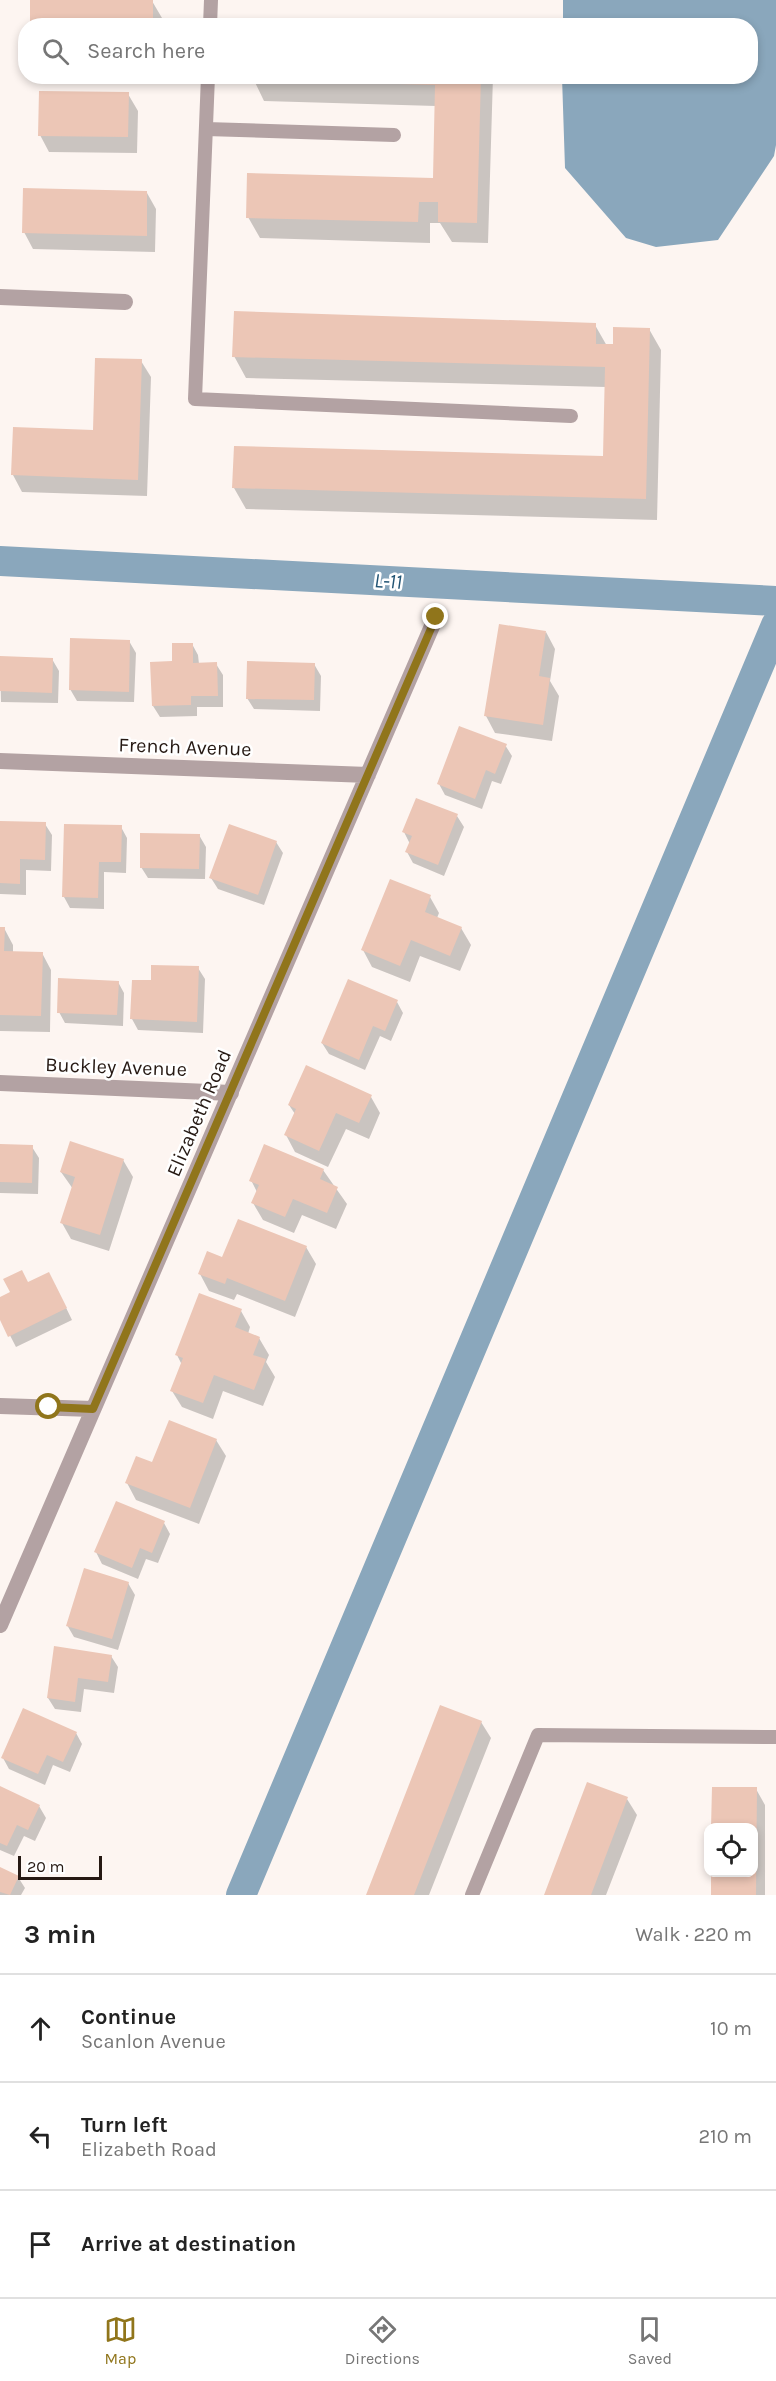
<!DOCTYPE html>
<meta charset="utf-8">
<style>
:root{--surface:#fff;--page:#f2f2f2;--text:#222;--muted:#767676;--line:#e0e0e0;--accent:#90751b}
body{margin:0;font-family:Karla,sans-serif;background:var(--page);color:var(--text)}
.controls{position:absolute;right:18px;bottom:18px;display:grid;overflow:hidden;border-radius:12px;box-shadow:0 3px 9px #0003}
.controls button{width:54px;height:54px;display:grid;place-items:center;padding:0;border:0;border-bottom:2px solid var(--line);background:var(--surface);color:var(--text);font:30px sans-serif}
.scale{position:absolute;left:18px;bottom:15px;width:84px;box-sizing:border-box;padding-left:6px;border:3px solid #261913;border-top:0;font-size:16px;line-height:21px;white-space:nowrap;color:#261913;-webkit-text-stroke:4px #fff;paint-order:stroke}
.stop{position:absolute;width:18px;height:18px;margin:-14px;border:4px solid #90751b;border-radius:50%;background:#fff}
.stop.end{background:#90751b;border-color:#fff;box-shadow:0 2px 6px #0008}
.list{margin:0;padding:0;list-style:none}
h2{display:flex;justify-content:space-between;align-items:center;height:78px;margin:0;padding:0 24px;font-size:26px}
h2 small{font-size:20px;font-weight:400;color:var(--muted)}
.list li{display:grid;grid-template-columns:39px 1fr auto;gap:18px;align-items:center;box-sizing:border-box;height:108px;padding:0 24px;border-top:2px solid var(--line)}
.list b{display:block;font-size:22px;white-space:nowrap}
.list p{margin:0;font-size:20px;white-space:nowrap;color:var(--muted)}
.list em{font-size:20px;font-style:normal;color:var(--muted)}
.icon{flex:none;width:33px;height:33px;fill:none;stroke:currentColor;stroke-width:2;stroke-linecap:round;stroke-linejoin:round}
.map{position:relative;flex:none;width:776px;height:1895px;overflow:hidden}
.search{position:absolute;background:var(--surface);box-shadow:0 3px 9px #0003;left:18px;right:18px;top:18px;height:66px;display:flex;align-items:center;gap:15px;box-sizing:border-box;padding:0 21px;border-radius:24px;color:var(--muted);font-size:22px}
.sheet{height:402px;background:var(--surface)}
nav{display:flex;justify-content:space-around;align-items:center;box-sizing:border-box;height:84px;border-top:2px solid var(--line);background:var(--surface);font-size:16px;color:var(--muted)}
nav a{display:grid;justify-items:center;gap:3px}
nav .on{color:var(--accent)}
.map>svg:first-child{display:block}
</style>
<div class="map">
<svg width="776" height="1895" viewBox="0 0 776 1895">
<rect width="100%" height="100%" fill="#fdf5f1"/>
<path fill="#8aa7bc" d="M563,0H776V145L774,156L718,240L656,247L626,238L565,168L562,77L750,76V26L563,25Z"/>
<path fill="#0003" d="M152,1L162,18L161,26H31Z
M252,76H493L488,243L452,242L440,223H430V243L260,238L248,217L434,179L436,106L264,101Z
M128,94L138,111L137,153L49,152L40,135Z
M147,193L156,209L155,252L33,249L24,232Z
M595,325L607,346H615L649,329L661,350L657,520L246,509L234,488L604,457L606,387L246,378L234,356Z
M141,361L151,377L147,496L22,492L13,475L94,432Z
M546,632L555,649L550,681L559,696L552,741L495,733L486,716Z
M129,641L136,653L134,702L77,701L70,689Z
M192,644L198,655L199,664H216L223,675V707H197V716L160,717L153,706L152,663H173Z
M0,658L52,659L59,671L58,703L1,702Z
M314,664L321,676L320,711L254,709L247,698Z
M505,745L512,756L501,784L492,781L482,809L445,795L439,784Z
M457,816L464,827L444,876L413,863L407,852L410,844L404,832Z
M0,823L45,824L52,835L51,871L26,870V895L0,894Z
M121,827L127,838L126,873L104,872V909L70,908L64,897Z
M199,835L206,847L205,879L148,878L141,867Z
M276,842L283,853L264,905L218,889L211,878Z
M430,897L439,913L437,918L461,928L471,945L460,971L420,956L410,982L372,967L363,950Z
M0,928H4L13,945V953H42L51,970L50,1032L0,1031Z
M198,968L205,979L203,1033L138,1030L132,1019L133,981L152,982Z
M118,982L124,993L123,1026L65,1023L59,1012Z
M397,1002L403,1013L391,1041L380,1036L365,1070L329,1054L322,1043Z
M371,1097L380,1113L369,1139L346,1129L328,1167L295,1152L286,1135L295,1114L289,1105Z
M0,1146L32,1147L39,1158L38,1194L0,1193Z
M123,1160L133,1177L109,1251L71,1239L62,1223L73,1189L61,1172Z
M323,1170L347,1204L336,1229L302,1215L294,1233L263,1220L253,1203L257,1192L251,1180Z
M306,1247L316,1264L295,1317L237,1294L234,1300L209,1291L200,1274L223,1259Z
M28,1284L55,1285L72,1320L16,1347L0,1316V1299Z
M241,1311L250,1327L248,1334L259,1338L269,1355L266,1362L275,1377L263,1406L223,1391L213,1419L182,1407L172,1391L182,1365L177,1355Z
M216,1440L226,1456L199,1524L136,1500L127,1483L153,1464Z
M164,1523L170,1534L158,1563L146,1559L138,1579L102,1564L96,1552Z
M128,1583L135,1595L118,1650L74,1637L67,1625Z
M55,1648L111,1656L118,1667L114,1693L84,1689L81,1712L55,1709L48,1698Z
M481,1722L491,1738L429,1895H368Z
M76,1733L82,1744L70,1772L53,1765L45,1785L9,1769L3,1758Z
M0,1788L39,1806L46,1818L35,1841L24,1836L14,1856L0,1850Z
M756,1789L765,1805V1895H712L754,1872Z
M627,1799L637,1815L606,1895H545Z
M0,1868L18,1877L25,1888L21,1895H0Z"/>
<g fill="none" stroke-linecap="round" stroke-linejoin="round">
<path stroke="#8aa7bc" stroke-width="30" d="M0,561L776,601
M241,1895L776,625"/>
</g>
<path fill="#ecc6b6" d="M30,0H153V26H30Z
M251,76H481L477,223L438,222V202H419L418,222L246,218L247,173L433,178L435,85L251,80Z
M39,91L129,92L128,137L38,136Z
M23,188L147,191V236L22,233Z
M234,311L596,323V344H613V327L650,328L646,499L232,488L234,446L603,456L605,367L232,357Z
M95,358L142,359L138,480L11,475L13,427L93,430Z
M499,624L546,631L539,676L550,678L543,725L484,716Z
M70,638L130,640L129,692L69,690Z
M172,643H193V663L217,662L218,696H191V705L152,706L150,662L172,661Z
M0,656L53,658L52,693L0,691Z
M247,661L315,663L314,700L246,699Z
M459,726L507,744L495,774L486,770L475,799L437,784Z
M416,798L458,814L438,865L405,852L412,836L402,832Z
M0,821L46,822L45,860L20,859V884L0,883Z
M64,824L122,825L121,862H99L98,898L62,897Z
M229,824L277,841L258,895L209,878Z
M140,833L200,834L199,869L140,868Z
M390,879L431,895L425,912L462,927L450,956L411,940L400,966L361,950Z
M0,927H5L4,951L43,952L41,1016L0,1015Z
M151,965L199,966L197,1022L130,1019L132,980H151Z
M58,978L119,981L117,1015L57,1013Z
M348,979L398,1000L385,1031L373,1026L359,1060L321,1043Z
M306,1065L372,1095L359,1123L336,1113L319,1151L284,1135L296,1109L288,1105Z
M70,1141L124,1159L100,1235L60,1223L75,1177L60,1172Z
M0,1144L33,1145L32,1183L0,1182Z
M264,1144L324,1169L320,1179L338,1187L327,1213L293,1199L285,1217L251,1203L259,1185L249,1181Z
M238,1219L307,1246L285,1301L227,1278L225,1284L198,1274L207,1251L222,1257Z
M22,1270L28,1282L49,1272L67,1308L8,1337L0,1320V1297L10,1292L3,1279Z
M199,1293L242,1309L235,1327L260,1337L253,1355L266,1359L254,1390L214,1375L203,1403L170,1391L183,1358L175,1355Z
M169,1420L217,1439L190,1508L125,1483L136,1456L152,1462Z
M116,1501L165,1521L152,1553L140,1548L132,1568L94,1552Z
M84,1568L129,1582L112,1639L66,1626Z
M54,1646L112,1655L108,1682L78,1678L75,1702L47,1698Z
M440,1705L482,1721L414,1895H366Z
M23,1708L77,1732L63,1762L47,1755L38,1774L1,1758Z
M587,1782L628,1797L591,1895H544Z
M0,1786L40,1805L28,1830L17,1825L7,1846L0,1843Z
M712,1787H757L756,1895H711V1872H754V1828H711Z
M0,1867L19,1876L10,1895L0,1892Z"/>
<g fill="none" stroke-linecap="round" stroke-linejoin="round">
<path stroke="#b3a2a3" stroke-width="14" d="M210,26L211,0
M208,76L195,399L571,416
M206,129L394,135
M472,1895L538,1735L776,1737"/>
<path stroke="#b3a2a3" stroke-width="16" d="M0,297L125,302
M0,761L368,775
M0,1083L231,1093
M0,1406L93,1409
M0,1625L436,617"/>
</g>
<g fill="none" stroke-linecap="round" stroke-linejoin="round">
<path stroke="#90751b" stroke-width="8" d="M49,1407L93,1409L436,617"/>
</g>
<g text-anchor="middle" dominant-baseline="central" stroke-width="5" stroke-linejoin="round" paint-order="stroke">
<g font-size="20" fill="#261913" stroke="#fff">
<text transform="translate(185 747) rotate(2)">French Avenue</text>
<text transform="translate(116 1067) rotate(2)">Buckley Avenue</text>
<text transform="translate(199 1113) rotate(-67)">Elizabeth Road</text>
</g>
<g font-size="21" font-style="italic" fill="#225474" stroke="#fff">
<text transform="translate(388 581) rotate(3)">L-11</text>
</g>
</g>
</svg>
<div class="controls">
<button><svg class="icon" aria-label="locate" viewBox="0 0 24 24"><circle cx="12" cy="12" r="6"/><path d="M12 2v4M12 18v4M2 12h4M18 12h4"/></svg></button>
</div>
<div class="scale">20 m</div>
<div class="stop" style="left:49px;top:1407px"></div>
<div class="stop end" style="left:436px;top:617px"></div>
<div class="search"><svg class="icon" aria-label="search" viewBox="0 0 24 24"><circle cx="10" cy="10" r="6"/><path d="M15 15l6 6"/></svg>Search here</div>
</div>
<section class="sheet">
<h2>3 min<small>Walk · 220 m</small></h2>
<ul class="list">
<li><svg class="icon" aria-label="ahead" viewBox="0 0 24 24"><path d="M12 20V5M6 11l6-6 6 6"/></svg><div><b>Continue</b><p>Scanlon Avenue</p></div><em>10 m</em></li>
<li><svg class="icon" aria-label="left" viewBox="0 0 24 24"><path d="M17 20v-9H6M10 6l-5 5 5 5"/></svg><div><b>Turn left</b><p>Elizabeth Road</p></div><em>210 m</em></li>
<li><svg class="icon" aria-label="arrive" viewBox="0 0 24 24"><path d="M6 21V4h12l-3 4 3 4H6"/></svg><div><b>Arrive at destination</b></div></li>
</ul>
</section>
<nav>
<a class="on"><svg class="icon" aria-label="map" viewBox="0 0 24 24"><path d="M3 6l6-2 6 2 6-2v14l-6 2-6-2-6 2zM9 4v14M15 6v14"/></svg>Map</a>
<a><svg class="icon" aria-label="directions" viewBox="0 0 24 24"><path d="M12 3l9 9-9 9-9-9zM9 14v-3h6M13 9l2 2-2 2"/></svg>Directions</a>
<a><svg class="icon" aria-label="saved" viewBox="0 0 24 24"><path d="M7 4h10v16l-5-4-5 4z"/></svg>Saved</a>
</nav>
